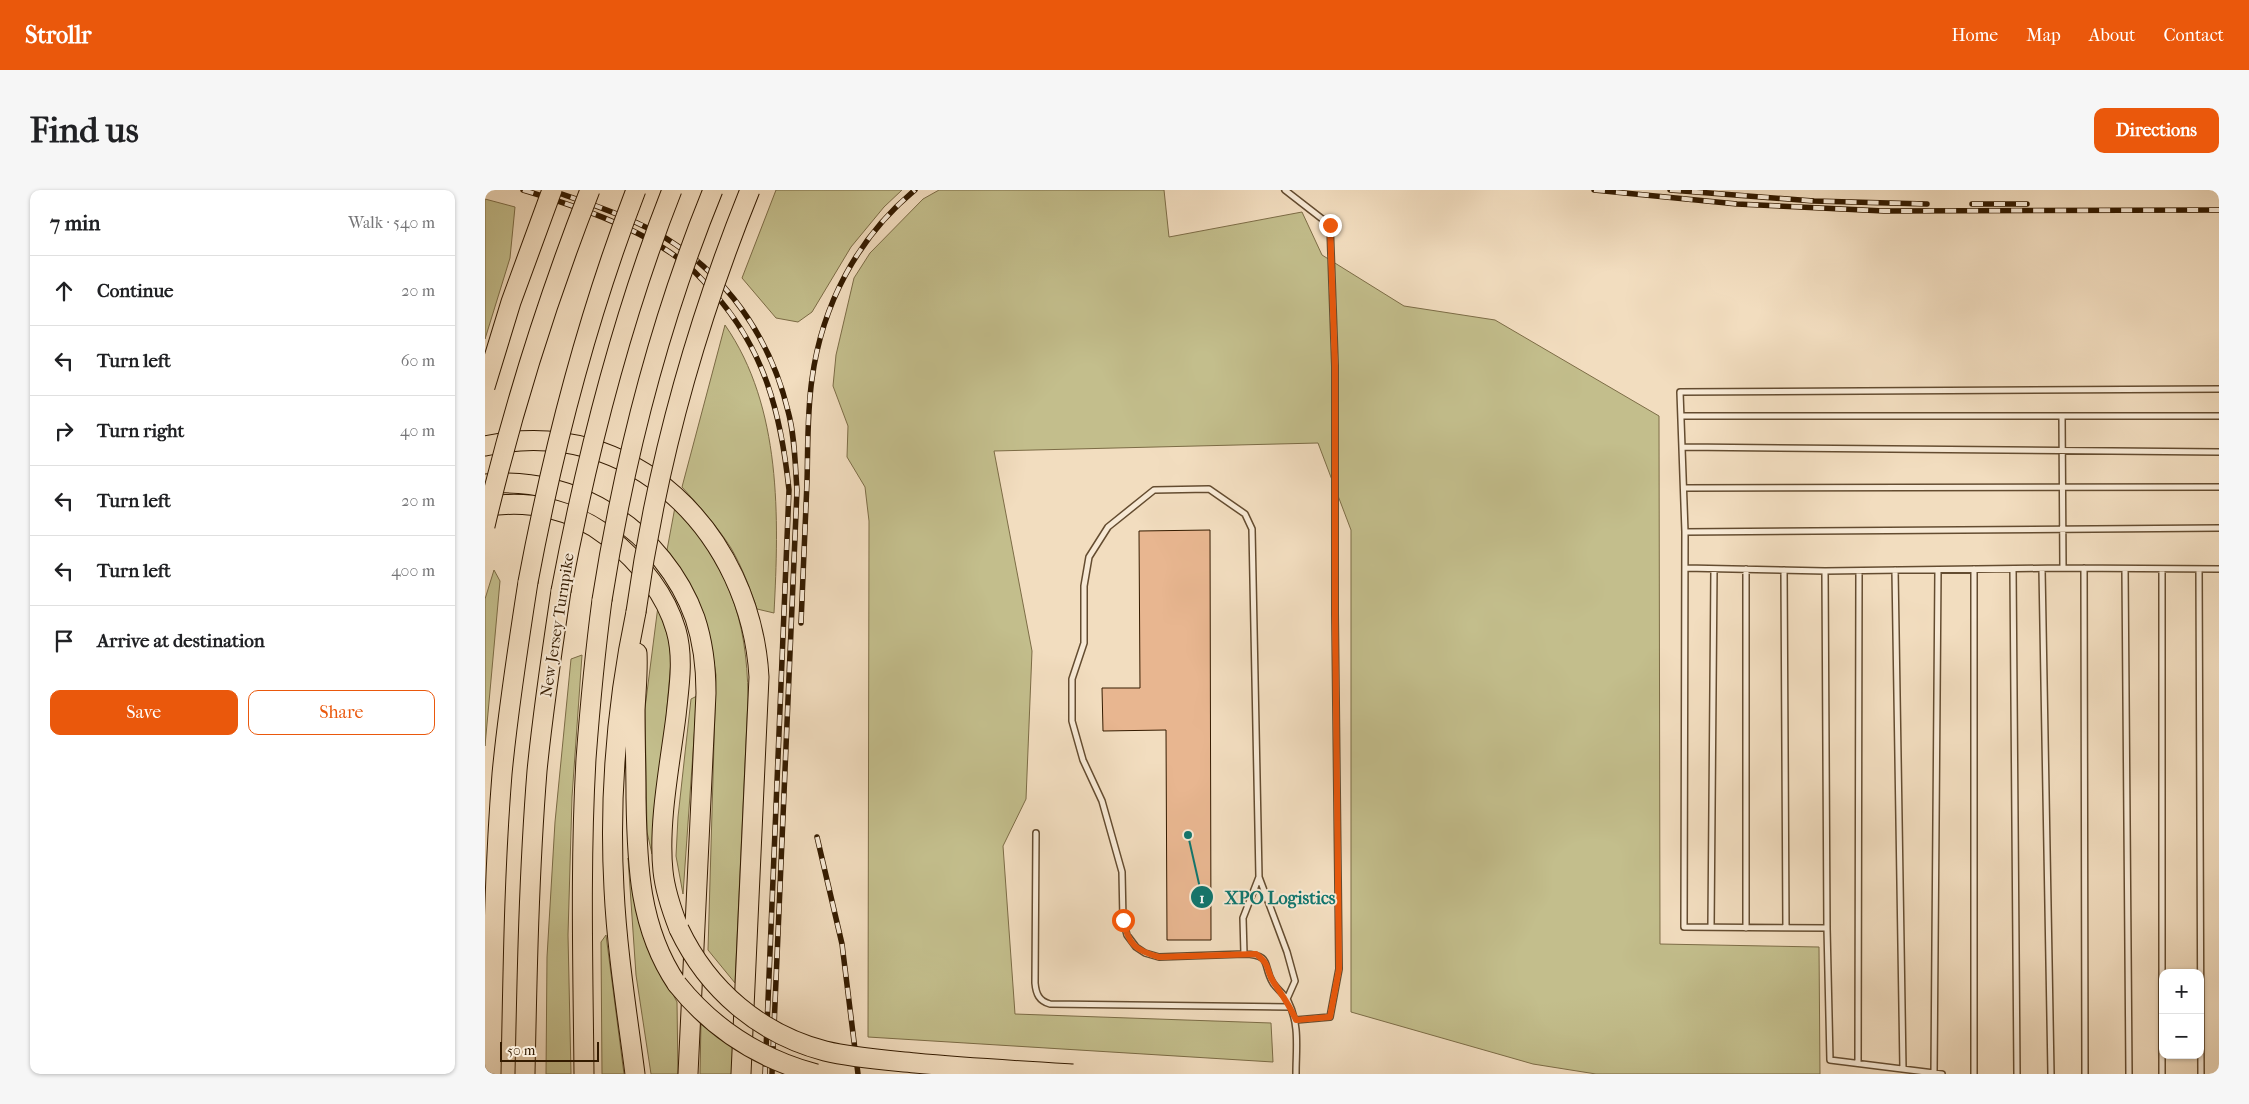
<!DOCTYPE html>
<meta charset="utf-8">
<style>
:root{--surface:#fff;--page:#f6f6f6;--text:#202124;--muted:#757577;--line:#e0e0e0;--accent:#ea580c}
body{margin:0;font-family:"IM FELL French Canon",serif;background:var(--page);color:var(--text)}
.controls{position:absolute;right:15px;bottom:15px;display:grid;overflow:hidden;border-radius:10px;box-shadow:0 1px 4px #0004}
.controls button{width:45px;height:45px;display:grid;place-items:center;padding:0;border:0;border-bottom:1px solid var(--line);background:var(--surface);color:var(--text);font:25px sans-serif}
.scale{position:absolute;left:15px;bottom:12px;width:99px;box-sizing:border-box;padding-left:5px;border:2px solid #341b00;border-top:0;font-size:14px;line-height:18px;white-space:nowrap;color:#341b00;-webkit-text-stroke:4px #f7e9d5;paint-order:stroke}
.stop{position:absolute;width:15px;height:15px;margin:-11px;border:4px solid #ea580c;border-radius:50%;background:#fff}
.stop.end{background:#ea580c;border-color:#fff;box-shadow:0 1px 5px #0008}
.list{margin:0;padding:0;list-style:none}
h2{display:flex;justify-content:space-between;align-items:center;height:65px;margin:0;padding:0 20px;font-size:21px}
h2 small{font-size:16px;font-weight:400;color:var(--muted)}
.list li{display:grid;grid-template-columns:32px 1fr auto;gap:15px;align-items:center;box-sizing:border-box;height:70px;padding:0 20px;border-top:1px solid var(--line)}
.list b{display:block;font-size:19px;white-space:nowrap}
.list em{font-size:16px;font-style:normal;color:var(--muted)}
.actions{display:flex;gap:10px;padding:15px 20px}
.actions a{flex:1;padding:11px 0;border:1px solid var(--accent);border-radius:10px;text-align:center;font-size:18px;color:var(--accent)}
.actions .main{background:var(--accent);color:#fff}
.icon{flex:none;width:28px;height:28px;fill:none;stroke:currentColor;stroke-width:2;stroke-linecap:round;stroke-linejoin:round}
.map{position:relative;flex:none;width:1734px;height:884px;overflow:hidden;border-radius:10px}
header{display:flex;align-items:center;gap:30px;box-sizing:border-box;height:70px;padding:0 25px;background:var(--accent);color:#fff}
header strong{font-size:24px}
nav{display:flex;gap:28px;margin-inline-start:auto;font-size:18px}
.intro{display:flex;align-items:center;justify-content:space-between;box-sizing:border-box;height:120px;padding:0 30px}
h1{margin:0;font-size:35px}
.button{padding:12px 22px;border-radius:10px;background:var(--accent);color:#fff;font-size:18px;font-weight:700}
main{display:flex;gap:30px;padding:0 30px}
aside{flex:1;background:var(--surface);border-radius:10px;box-shadow:0 1px 4px #0004}
.map>svg:first-child{display:block}
</style>
<header>
<strong>Strollr</strong>
<nav><a>Home</a><a>Map</a><a>About</a><a>Contact</a></nav>
</header>
<div class="intro"><h1>Find us</h1><a class="button">Directions</a></div>
<main>
<aside>
<h2>7 min<small>Walk · 540 m</small></h2>
<ul class="list">
<li><svg class="icon" aria-label="ahead" viewBox="0 0 24 24"><path d="M12 20V5M6 11l6-6 6 6"/></svg><div><b>Continue</b></div><em>20 m</em></li>
<li><svg class="icon" aria-label="left" viewBox="0 0 24 24"><path d="M17 20v-9H6M10 6l-5 5 5 5"/></svg><div><b>Turn left</b></div><em>60 m</em></li>
<li><svg class="icon" aria-label="right" viewBox="0 0 24 24"><path d="M7 20v-9h11M14 6l5 5-5 5"/></svg><div><b>Turn right</b></div><em>40 m</em></li>
<li><svg class="icon" aria-label="left" viewBox="0 0 24 24"><path d="M17 20v-9H6M10 6l-5 5 5 5"/></svg><div><b>Turn left</b></div><em>20 m</em></li>
<li><svg class="icon" aria-label="left" viewBox="0 0 24 24"><path d="M17 20v-9H6M10 6l-5 5 5 5"/></svg><div><b>Turn left</b></div><em>400 m</em></li>
<li><svg class="icon" aria-label="arrive" viewBox="0 0 24 24"><path d="M6 21V4h12l-3 4 3 4H6"/></svg><div><b>Arrive at destination</b></div></li>
</ul>
<div class="actions"><a class="main">Save</a><a>Share</a></div>
</aside>
<div class="map">
<svg width="1734" height="884" viewBox="0 0 1734 884">
<rect width="100%" height="100%" fill="#f2ddbf"/>
<filter id="stains"><feTurbulence type="fractalNoise" baseFrequency=".004" numOctaves="4"/><feColorMatrix values="0 0 0 0 .2 0 0 0 0 .09 0 0 0 0 .02 0 0 0 .5 -.17"/></filter>
<radialGradient id="worn" r=".72"><stop offset=".6" stop-color="#630" stop-opacity="0"/><stop offset="1" stop-color="#630" stop-opacity=".3"/></radialGradient>
<path fill="#c3be8c" stroke="#7c6c46" d="M291,0H417L399,17L366,57L327,122L313,132L291,128L257,88Z
M454,0H679L684,47L817,22L837,65L919,116L1010,130L1174,226L1175,754L1334,757L1335,884H1111L1048,874L866,822V340L833,253L509,261L547,461L541,609L518,656L530,824L786,833L788,872L383,847L384,331L380,297L362,267L363,236L348,196L351,165L369,88L385,63L438,9Z
M0,9L30,17L25,68L0,149Z
M240,135C297,217 294,328 289,423L272,419C265,398 257,377 246,358C232,336 214,316 197,297Z
M190,317C243,377 262,427 263,507L250,793L223,760L231,485C223,432 215,404 182,360Z
M9,380L15,391L0,556V409Z
M173,416L187,459L173,623L167,664L162,642L160,518Z
M97,465L87,607L83,745L86,884H61L62,767L70,632L86,469Z
M212,506L198,704L191,666L193,627L206,509Z
M143,668L152,710L169,768L192,812L193,884H166L151,785Z
M121,745L139,884H117L116,752Z
M216,832L249,859L248,884H215Z"/>
<path fill="#e8b690" stroke="#341b00" d="M725,340L726,750H682L681,540L618,541L617,498H655L654,341Z"/>
<g fill="none" stroke-linecap="round" stroke-linejoin="round">
<g stroke="#644c30" stroke-width="8">
<path id="service" d="M800,0L845,35L850,176V424L854,779L845,827L811,830
M1734,199L1195,202L1200,342L1734,338
M1197,226H1734
M1198,257L1734,262
M1199,298L1734,297
M1200,378L1340,381L1342,738L1199,737L1200,342
M1578,378L1734,379
M1599,378L1600,884
M1261,379V738
M1528,379L1532,884
M1557,379L1566,884
M1640,379L1644,884
M1714,379L1716,884
M1299,380L1301,738
M1410,380L1418,879
M1340,381L1578,378L1577,226
M551,643L550,793C551,804 554,811 565,814L805,817
M1226,737L1229,379
M1342,738L1345,870L1457,884
M759,764L758,728L774,687
M802,809L810,791L802,762L774,687L767,339L760,324L724,299L669,300L623,337L604,367L599,396V453L587,489V531L598,570L617,611L637,682L638,730L642,745L651,757L660,763L674,767L759,764C788,765 777,775 788,793C792,799 799,804 803,811C815,835 811,858 811,884
M1373,873L1374,381
M1449,883L1453,380
M1489,884V379
M1677,884V379"/>
</g>
<g stroke="#341b00" stroke-width="21">
<path id="motorway" d="M0,256C148,223 266,345 274,487L256,884
M0,294C91,284 179,342 210,428C218,452 221,478 221,503L203,884
M0,317C43,309 87,319 122,346C152,370 180,402 191,440C199,468 194,497 191,526C185,574 173,633 178,681C180,701 187,721 194,739
M152,463C153,482 151,501 150,520C150,550 151,579 151,608C152,674 154,738 192,794
M6,884C8,784 9,684 17,584C23,520 33,456 43,392
M40,884C42,783 44,682 52,581C58,520 67,461 76,401
M99,884C98,779 95,674 101,569C105,516 110,463 117,410
M150,884C142,822 132,761 129,699C124,607 132,512 151,422"/>
</g>
<use href="#service" stroke="#f7e9d5" stroke-width="5"/>
<use href="#motorway" stroke="#f2ddbf" stroke-width="19"/>
<g stroke="#341b00" stroke-width="5.5">
<path id="rail" d="M38,0C91,16 148,35 193,68C206,77 218,90 228,102C280,160 296,224 304,300L280,884
M65,0C93,10 123,19 150,32C229,67 283,138 303,221C310,247 310,274 312,300L287,884
M1109,0L1252,14L1399,21L1734,20
M1185,0L1329,11L1442,14
M1487,14H1542
M316,433C318,386 320,339 322,292C323,258 322,223 327,189C337,115 372,48 430,0
M332,647L357,754L373,884"/>
</g>
<use href="#rail" stroke="#f7e9d5" stroke-width="4" stroke-dasharray="11" stroke-linecap="butt"/>
<g stroke="#341b00" stroke-width="21" stroke-linecap="butt">
<path id="motorway-bridge" d="M0,197L26,112L67,0
M0,336C27,221 62,110 105,0
M43,392C68,259 102,127 151,0
M76,401C102,264 136,129 187,0
M117,410C139,270 174,132 228,0
M151,422C171,277 210,136 265,0
M194,739C223,800 275,844 340,861C369,868 400,870 430,873C483,878 536,881 588,884
M192,794C228,839 275,869 331,884"/>
</g>
<use href="#motorway-bridge" stroke="#f2ddbf" stroke-width="19"/>
</g>
<g fill="none" stroke-linecap="round" stroke-linejoin="round">
<path stroke="#ea580c" stroke-width="6" d="M638,730C643,754 651,761 674,767L771,764C787,776 780,780 789,793C799,808 804,814 811,830L845,827L854,779L850,424V176L845,35"/>
</g>
<g text-anchor="middle" dominant-baseline="central" stroke-width="4" stroke-linejoin="round" paint-order="stroke">
<g font-size="16" fill="#341b00" stroke="#f7e9d5">
<text transform="translate(72 435) rotate(-81)">New Jersey Turnpike</text>
</g>
</g>
<path fill="none" stroke="#0f766e" stroke-width="2" d="M703 645L717 707"/>
<g fill="#0f766e" stroke="#f7e9d5" stroke-width="2">
<circle cx="703" cy="645" r="5"/>
<circle cx="717" cy="707" r="12"/>
</g>
<g font-size="15" text-anchor="middle" font-weight="bold" fill="#fff">
<text x="717" y="713">1</text>
</g>
<g font-size="18" text-anchor="middle" font-weight="bold" fill="#0f766e" stroke="#f7e9d5" stroke-width="4" stroke-linejoin="round" paint-order="stroke">
<text x="795" y="714">XPO Logistics</text>
</g>
<rect width="100%" height="100%" filter="url(#stains)"/>
<rect width="100%" height="100%" fill="url(#worn)"/>
</svg>
<div class="controls">
<button>+</button>
<button>−</button>
</div>
<div class="scale">50 m</div>
<div class="stop" style="left:638px;top:730px"></div>
<div class="stop end" style="left:845px;top:35px"></div>
</div>
</main>
